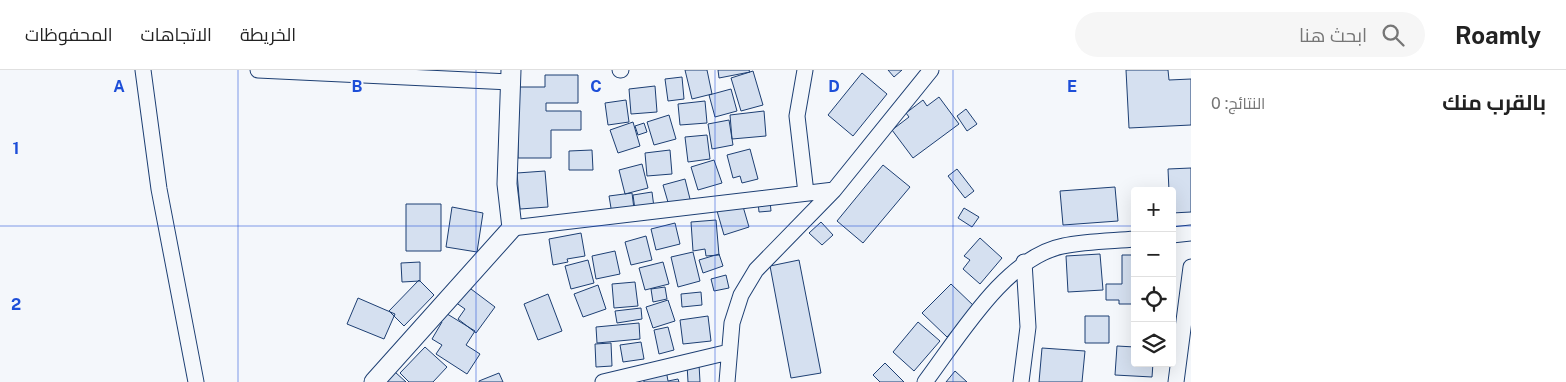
<!DOCTYPE html>
<html lang="ar">
<meta charset="utf-8">
<style>
:root{--surface:#fff;--page:#f6f6f6;--text:#222;--muted:#767676;--line:#e0e0e0}
body{margin:0;font-family:"Public Sans",Cairo,sans-serif;background:var(--page);color:var(--text);direction:rtl}
.controls{position:absolute;right:15px;bottom:15px;display:grid;overflow:hidden;border-radius:5px;box-shadow:0 5px 20px #0002}
.controls button{width:45px;height:45px;display:grid;place-items:center;padding:0;border:0;border-bottom:1px solid var(--line);background:var(--surface);color:var(--text);font:25px sans-serif}
.list{margin:0;padding:0;list-style:none}
h2{display:flex;justify-content:space-between;align-items:center;height:65px;margin:0;padding:0 20px;font-size:21px}
h2 small{font-size:16px;font-weight:400;color:var(--muted)}
.icon{flex:none;width:28px;height:28px;fill:none;stroke:currentColor;stroke-width:2;stroke-linecap:round;stroke-linejoin:round}
.map{position:relative;flex:none;width:1191px;height:312px;overflow:hidden;direction:ltr}
header{display:flex;align-items:center;gap:30px;box-sizing:border-box;height:70px;padding:0 25px;background:var(--surface);border-bottom:1px solid var(--line)}
header strong{font-size:24px}
nav{display:flex;gap:28px;margin-inline-start:auto;font-size:18px}
.search{width:350px;height:45px;background:var(--page);display:flex;align-items:center;gap:12px;box-sizing:border-box;padding:0 18px;border-radius:28px;color:var(--muted);font-size:19px}
main{display:flex}
aside{flex:1;background:var(--surface)}
.map>svg:first-child{display:block}
</style>
<header>
<strong>Roamly</strong>
<div class="search"><svg class="icon" aria-label="search" viewBox="0 0 24 24"><circle cx="10" cy="10" r="6"/><path d="M15 15l6 6"/></svg>ابحث هنا</div>
<nav><a>الخريطة</a><a>الاتجاهات</a><a>المحفوظات</a></nav>
</header>
<main>
<aside>
<h2>بالقرب منك<small>النتائج: 0</small></h2>
<ul class="list">
</ul>
</aside>
<div class="map">
<svg width="1191" height="312" viewBox="0 0 1191 312">
<rect width="100%" height="100%" fill="#f4f7fb"/>
<path fill="#d5e0f0" stroke="#1d3f73" d="M685,0H707L712,24L692,29Z
M718,0H749L750,2L719,8Z
M888,0H902L894,7Z
M1126,0H1168L1169,10L1191,9V55L1129,58Z
M753,1L763,35L741,41L731,8Z
M862,3L887,24L853,66L828,45Z
M545,5H578V33H546V41H581V60H551V88H518V17H545Z
M682,7L684,29L668,31L665,9Z
M655,16L657,42L631,44L629,19Z
M731,19L737,41L715,47L709,25Z
M939,27L959,54L913,88L892,60L909,47L906,43L923,30L927,36Z
M626,30L629,52L608,55L605,33Z
M705,31L707,53L680,55L678,34Z
M966,39L977,54L967,61L957,46Z
M764,41L766,66L732,69L730,45Z
M669,45L676,69L654,75L647,52Z
M729,50L733,75L712,79L708,54Z
M633,52L640,76L618,83L610,60Z
M644,53L647,62L638,65L635,56Z
M707,65L710,89L688,92L685,67Z
M750,79L758,109L742,113L740,106L733,108L727,85Z
M592,80L593,100H569V81Z
M670,80L672,104L647,106L645,83Z
M714,90L722,113L698,120L691,97Z
M642,94L648,118L625,124L619,100Z
M883,95L910,117L863,173L837,151Z
M1191,98V142L1172,143V121H1169L1168,99Z
M957,99L974,121L965,128L948,106Z
M545,101L548,137L520,139L517,103Z
M685,109L691,133L670,139L663,115Z
M1115,117L1118,151L1063,155L1060,121Z
M652,122L655,145L636,147L633,125Z
M632,123L635,147L613,150L609,126Z
M770,131L771,141L759,142L758,132Z
M742,133L749,157L724,165L717,141Z
M406,134H441V181H406Z
M452,137L483,143L477,182L446,177Z
M964,138L979,147L972,157L958,148Z
M716,150L719,185L706,186L705,179L693,181L691,152Z
M821,152L833,165L822,175L809,163Z
M675,153L680,174L656,180L651,159Z
M581,163L585,186L567,189L568,192L553,195L549,169Z
M646,166L652,190L631,195L625,172Z
M980,168L1002,188L980,214L963,199L970,190L964,186Z
M615,181L620,204L596,209L592,186Z
M693,182L700,211L678,217L671,187Z
M719,184L723,196L703,203L699,190Z
M1100,184L1103,220L1068,222L1066,186Z
M1122,185H1135V234H1119V230H1106V214H1122Z
M588,190L594,213L571,219L565,196Z
M799,190L821,303L791,308L770,196Z
M420,192V211L402,212L401,193Z
M663,192L669,214L645,220L639,198Z
M726,205L729,218L714,221L711,209Z
M419,210L434,225L404,256L389,241Z
M635,212L638,236L614,238L612,214Z
M951,214L975,237L947,267L922,243Z
M598,215L606,239L583,247L574,224Z
M467,216L495,237L476,263L458,249L465,239L455,232Z
M665,217L667,229L653,232L651,219Z
M701,222L702,235L682,237L681,224Z
M548,224L562,261L538,270L524,234Z
M358,228L395,244L384,269L347,254Z
M668,230L675,251L653,258L646,237Z
M641,238L642,249L617,253L615,241Z
M444,242L475,261L466,275L480,284L467,304L436,284L442,275L432,269L442,252L439,250Z
M708,246L711,271L683,274L680,250Z
M1085,246H1109V273H1085Z
M918,252L940,271L914,301L893,282Z
M639,253L640,269L597,273L596,257Z
M668,257L674,280L659,284L654,260Z
M641,272L644,289L623,292L620,275Z
M611,273L612,296L596,297L595,274Z
M1117,276L1135,277V293H1153L1152,307L1115,305Z
M425,277L447,297L433,312H409L400,303Z
M1042,278L1085,281L1082,312H1039Z
M885,293L904,312H880L873,305Z
M687,294H699L700,312H688Z
M666,300L668,311L678,309L679,312H644L643,304Z
M955,301L967,312H946Z
M395,302L406,312H386Z
M499,303L503,312H479V311Z"/>
<g fill="none" stroke-linecap="round" stroke-linejoin="round">
<g stroke="#1d3f73" stroke-width="17">
<path id="minor" d="M143,0L159,119L196,312
M258,0L511,12
M620,0H621
M805,0L797,46L806,123
M512,158L834,120
M1172,165L1191,163
M603,312L729,282
M727,312L732,253L741,225L756,200L834,120L931,0
M925,312C959,267 1006,187 1063,176C1086,171 1111,171 1135,169
M1021,312L1028,257L1024,192
M1176,312L1191,197"/>
</g>
<g stroke="#1d3f73" stroke-width="21">
<path id="tertiary" d="M374,312L512,158L507,114L511,0"/>
</g>
<use href="#minor" stroke="#f4f7fb" stroke-width="15"/>
<use href="#tertiary" stroke="#f4f7fb" stroke-width="19"/>
</g>
<path fill="none" stroke="#1d4ed8" stroke-width="1" stroke-opacity="0.55" d="M238,0V312M476,0V312M715,0V312M953,0V312M0,156H1135M1172,156H1191"/>
<g font-size="16" text-anchor="middle" font-weight="bold" fill="#1d4ed8" stroke="#f4f7fb" stroke-width="4" stroke-linejoin="round" paint-order="stroke">
<text x="119" y="22">A</text>
<text x="357" y="22">B</text>
<text x="596" y="22">C</text>
<text x="834" y="22">D</text>
<text x="1072" y="22">E</text>
<text x="16" y="84">1</text>
<text x="16" y="240">2</text>
</g>
</svg>
<div class="controls">
<button>+</button>
<button>−</button>
<button><svg class="icon" aria-label="locate" viewBox="0 0 24 24"><circle cx="12" cy="12" r="6"/><path d="M12 2v4M12 18v4M2 12h4M18 12h4"/></svg></button>
<button><svg class="icon" aria-label="layers" viewBox="0 0 24 24"><path d="M12 4l9 5-9 5-9-5zM3 14l9 5 9-5"/></svg></button>
</div>
</div>
</main>
